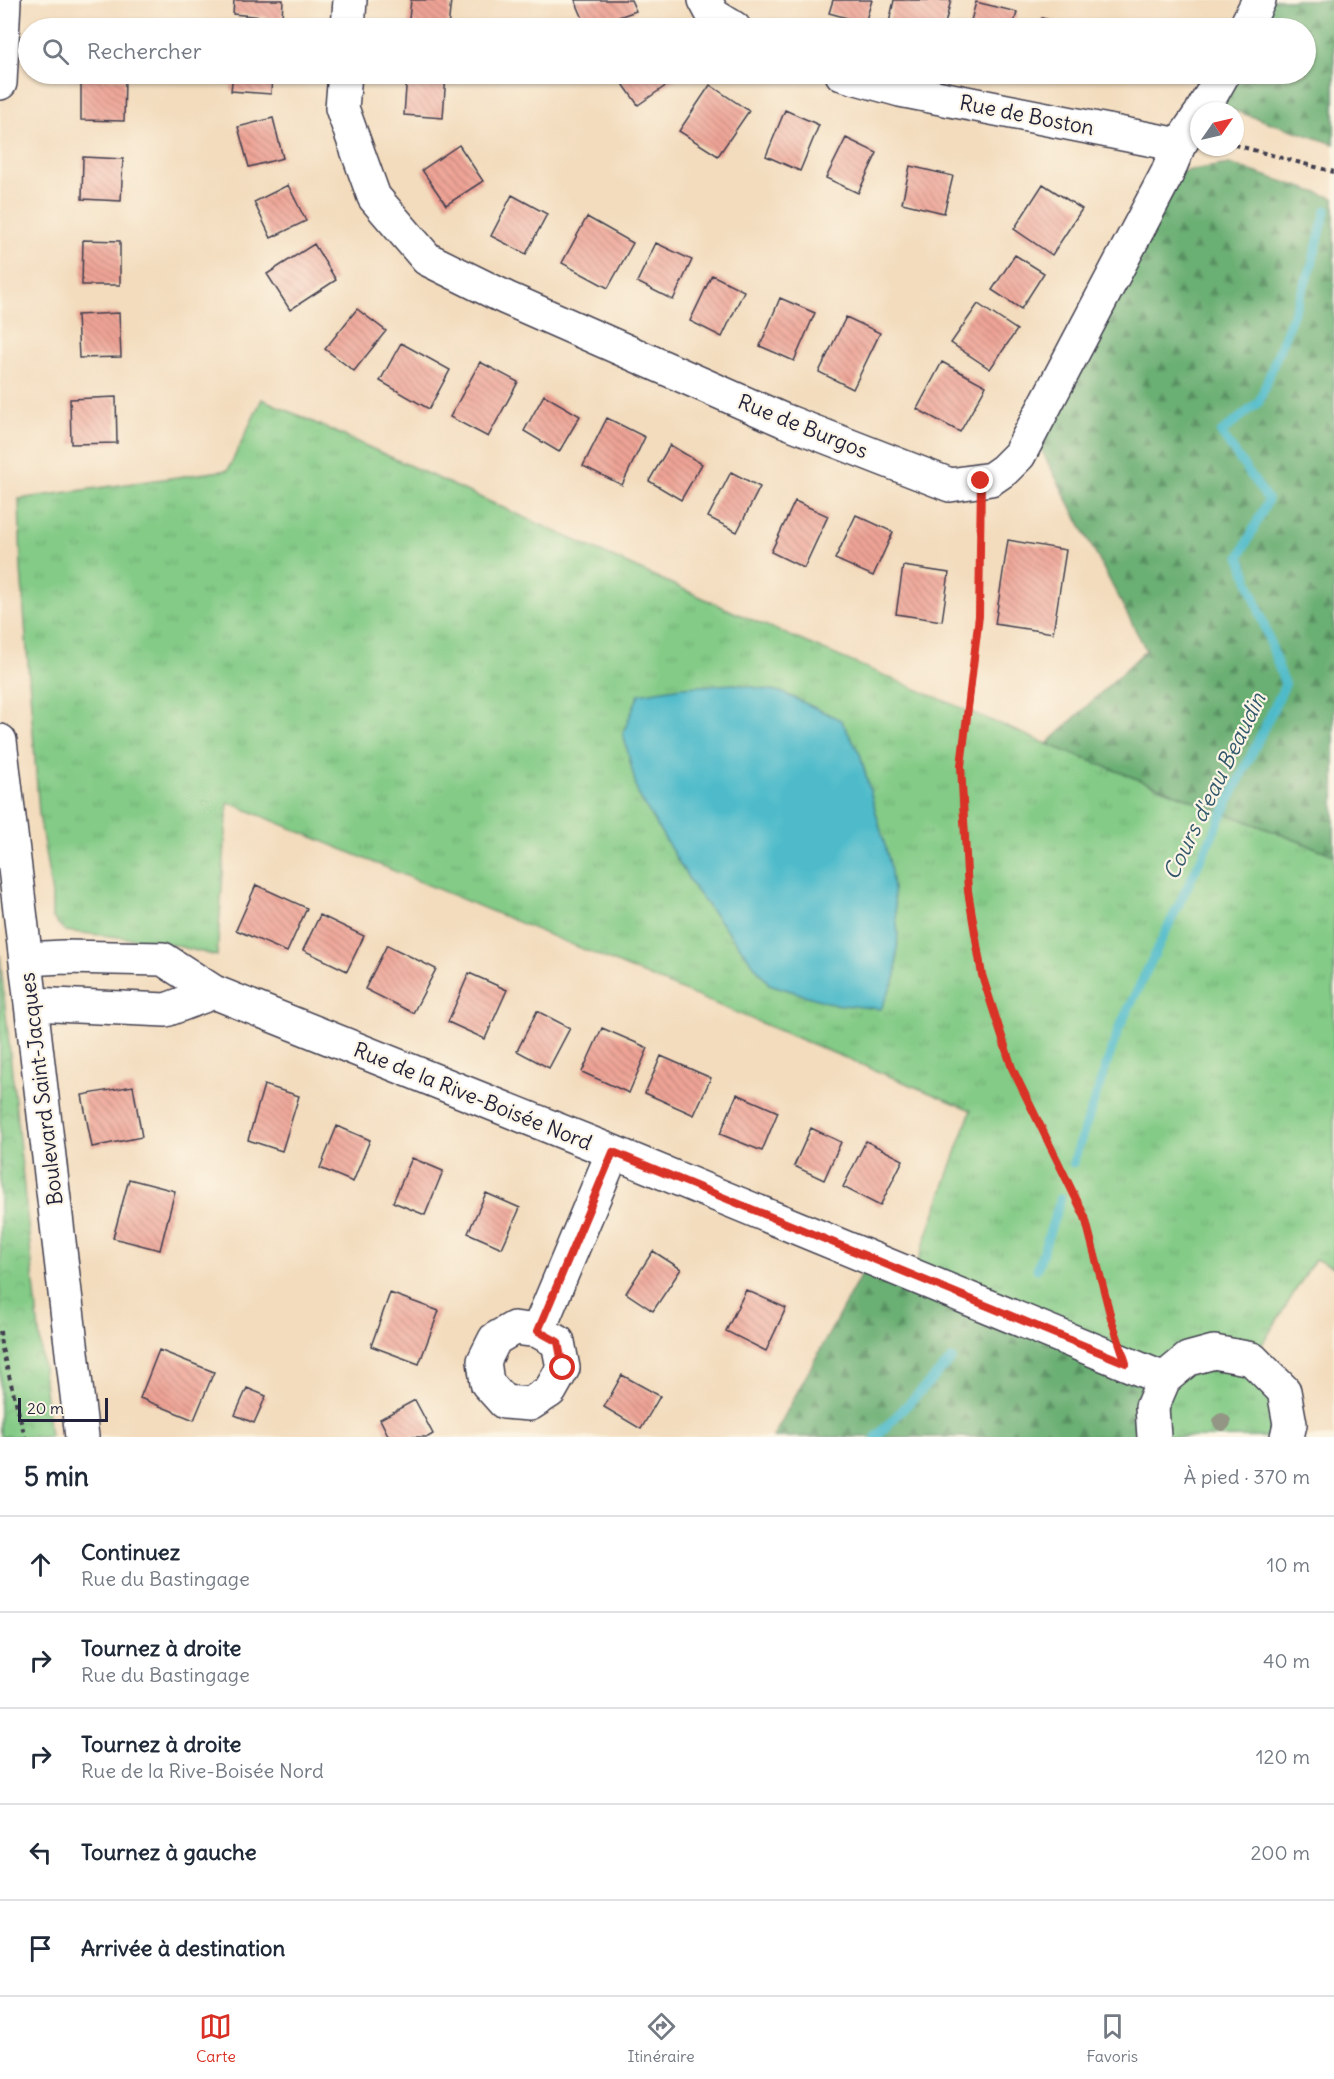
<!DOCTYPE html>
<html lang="fr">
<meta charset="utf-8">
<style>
:root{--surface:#fff;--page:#f6f6f7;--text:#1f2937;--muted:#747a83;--line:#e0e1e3;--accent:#d93025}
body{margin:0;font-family:Delius,sans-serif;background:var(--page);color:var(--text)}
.compass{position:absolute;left:1190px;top:102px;width:54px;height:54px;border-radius:50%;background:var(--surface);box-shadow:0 2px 4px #0004;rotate:56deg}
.scale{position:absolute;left:18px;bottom:15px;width:90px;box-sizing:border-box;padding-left:6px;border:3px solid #22223b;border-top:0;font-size:16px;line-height:21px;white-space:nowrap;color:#22223b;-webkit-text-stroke:4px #fcf5e5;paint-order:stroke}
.stop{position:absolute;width:18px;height:18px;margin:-14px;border:4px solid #d93025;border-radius:50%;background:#fff}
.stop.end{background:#d93025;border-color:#fff;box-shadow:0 2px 6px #0008}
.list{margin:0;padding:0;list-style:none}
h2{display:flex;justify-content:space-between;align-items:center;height:78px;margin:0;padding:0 24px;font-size:26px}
h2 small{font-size:20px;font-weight:400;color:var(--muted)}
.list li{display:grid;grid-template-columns:39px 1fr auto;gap:18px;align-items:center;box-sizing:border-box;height:96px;padding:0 24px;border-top:2px solid var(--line)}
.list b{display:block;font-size:22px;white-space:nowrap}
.list p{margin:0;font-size:20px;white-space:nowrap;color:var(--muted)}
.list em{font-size:20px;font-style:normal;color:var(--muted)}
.icon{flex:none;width:33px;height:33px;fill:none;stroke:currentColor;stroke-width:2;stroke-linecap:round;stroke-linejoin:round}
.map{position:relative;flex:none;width:1334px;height:1437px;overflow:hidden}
.search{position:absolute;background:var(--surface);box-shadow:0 2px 4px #0004;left:18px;right:18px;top:18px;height:66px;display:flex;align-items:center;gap:15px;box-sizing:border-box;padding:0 21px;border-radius:33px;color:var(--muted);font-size:22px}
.sheet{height:558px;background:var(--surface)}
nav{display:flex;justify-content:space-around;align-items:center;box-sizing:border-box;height:84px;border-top:2px solid var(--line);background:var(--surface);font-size:16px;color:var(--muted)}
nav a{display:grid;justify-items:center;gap:3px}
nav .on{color:var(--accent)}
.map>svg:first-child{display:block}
</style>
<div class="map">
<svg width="1334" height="1437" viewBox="0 0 1334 1437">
<defs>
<pattern id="grass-tufts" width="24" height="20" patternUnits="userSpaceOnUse" patternTransform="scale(1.5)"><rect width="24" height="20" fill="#83cb86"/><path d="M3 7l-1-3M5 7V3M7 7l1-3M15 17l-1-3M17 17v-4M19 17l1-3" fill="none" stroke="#71ae75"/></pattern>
<pattern id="forest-firs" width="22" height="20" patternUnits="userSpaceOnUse" patternTransform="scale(1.5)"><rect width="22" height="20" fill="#6aaf73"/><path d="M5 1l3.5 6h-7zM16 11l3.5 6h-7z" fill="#578e60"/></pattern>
<pattern id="park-crowns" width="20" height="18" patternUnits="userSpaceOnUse" patternTransform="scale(1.5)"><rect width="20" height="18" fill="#83cb86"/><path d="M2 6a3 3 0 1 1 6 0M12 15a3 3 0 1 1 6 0" fill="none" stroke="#71ae75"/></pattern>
<pattern id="building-back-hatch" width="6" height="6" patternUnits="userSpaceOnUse" patternTransform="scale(1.5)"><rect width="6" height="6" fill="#efa496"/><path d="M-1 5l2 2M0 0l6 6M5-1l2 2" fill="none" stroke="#c1857c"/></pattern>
</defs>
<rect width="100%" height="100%" fill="#fcf5e5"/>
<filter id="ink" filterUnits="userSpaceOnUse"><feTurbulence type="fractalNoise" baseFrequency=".0167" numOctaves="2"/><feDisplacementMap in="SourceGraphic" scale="12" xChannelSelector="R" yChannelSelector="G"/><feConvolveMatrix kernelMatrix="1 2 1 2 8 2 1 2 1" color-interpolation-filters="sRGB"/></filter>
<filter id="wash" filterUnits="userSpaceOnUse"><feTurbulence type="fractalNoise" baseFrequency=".008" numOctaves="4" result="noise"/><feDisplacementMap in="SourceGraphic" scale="24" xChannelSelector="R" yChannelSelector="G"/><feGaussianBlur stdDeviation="1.35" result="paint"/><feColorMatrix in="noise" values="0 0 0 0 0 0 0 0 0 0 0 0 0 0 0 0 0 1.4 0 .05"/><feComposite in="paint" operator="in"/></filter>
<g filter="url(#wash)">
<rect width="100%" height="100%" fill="#f3dcbd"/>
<path fill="url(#grass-tufts)" stroke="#527660" stroke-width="1.5" d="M262,399L736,613L1047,744L1334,855V1267L1315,1259L1253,1359L1287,1437H1154L913,1275L971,1110L228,802L217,956L162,942L65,931L52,917V895L39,814L21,569L19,499L228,470Z"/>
<path fill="url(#forest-firs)" stroke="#466857" stroke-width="1.5" d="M1259,0H1334V144L1209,102L1223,74H1306V28H1245Z
M1229,164L1334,198V855L1047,744L1146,650L1032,432L1167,174Z
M870,1258L1164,1379L1154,1437H773Z"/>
<path fill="url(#park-crowns)" stroke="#527660" stroke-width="1.5" d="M0,954L2,976L50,1437H0Z"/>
<path fill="#4fbbca" stroke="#386e82" stroke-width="1.5" d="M735,684L781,692L841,720L860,754L890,864L898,933L896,976L881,1009L833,1004L769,984L696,891L638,794L623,733L639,694L682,687Z"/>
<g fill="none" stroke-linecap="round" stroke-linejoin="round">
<path stroke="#4fbbca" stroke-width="9" d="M1073,1163L1119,1028L1285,685L1240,556L1268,500L1221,433L1259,402L1311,268L1326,210
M1037,1269L1061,1198
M876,1437L952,1359"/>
</g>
<g id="blocks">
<path fill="url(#building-back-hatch)" d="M234,0H283L282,19L233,14Z
M411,0H451L448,28H408Z
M575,0H631L636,11L587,28Z
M833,0H872L865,23L829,13Z
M894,0H951L944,28H913L889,23Z
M976,2L1017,12L1013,28H969Z
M1042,18L1079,28H1039Z
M233,74H272L271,94L231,91Z
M407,74H446L443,118L404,115Z
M616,74H678L680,76L638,105Z
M81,78L125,79L124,121L81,120Z
M710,85L749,111L718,156L679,131Z
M785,110L819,125L800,171L766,156Z
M273,118L283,158L249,167L238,127Z
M846,138L877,153L858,193L826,178Z
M459,145L483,181L446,205L422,170Z
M83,157L123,159L121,201L82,199Z
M910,166L953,176L944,213L902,203Z
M1043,184L1082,209L1052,255L1014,229Z
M288,185L306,221L271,238L254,202Z
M512,195L547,214L526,254L491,236Z
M587,217L633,243L608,288L562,263Z
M83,240L120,241V285H82Z
M656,243L692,260L673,300L637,282Z
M314,244L336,280L290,310L267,274Z
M1015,255L1044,273L1021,309L992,290Z
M712,275L744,291L722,337L690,321Z
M780,298L815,313L794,361L760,346Z
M978,304L1017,330L990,369L951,343Z
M357,309L386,331L354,371L325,349Z
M119,313L121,357L79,358L77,315Z
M846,317L880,333L853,389L819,372Z
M401,343L450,370L429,409L380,381Z
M480,362L518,382L488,437L450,417Z
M942,362L986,386L960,432L917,409Z
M544,395L580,416L559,452L524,431Z
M116,397L117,443L71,444L70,399Z
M607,418L645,437L622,485L583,466Z
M670,445L702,464L681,500L649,481Z
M731,472L760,487L737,532L708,517Z
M795,501L828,516L804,568L771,552Z
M856,515L893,532L873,576L835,559Z
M1008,540L1066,550L1053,633L995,624Z
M903,566L949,573L942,621L896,614Z
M256,885L307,908L287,952L236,930Z
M320,915L364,936L347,971L303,950Z
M387,945L436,969L413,1013L365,989Z
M469,973L507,990L485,1039L448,1022Z
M537,1011L570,1028L549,1068L517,1051Z
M602,1028L648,1048L629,1093L582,1072Z
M661,1056L711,1078L694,1115L645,1093Z
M264,1085L299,1096L282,1151L248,1140Z
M133,1086L142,1137L92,1147L82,1095Z
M737,1094L778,1112L762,1151L720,1134Z
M337,1126L370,1140L353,1182L320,1168Z
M811,1128L841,1142L824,1180L794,1166Z
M866,1141L903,1160L880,1206L843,1187Z
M412,1158L443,1171L425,1215L393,1202Z
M129,1179L175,1191L160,1250L113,1238Z
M486,1193L520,1208L502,1248L468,1233Z
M653,1251L681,1269L653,1311L626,1293Z
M746,1290L786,1308L766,1351L726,1331Z
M390,1293L439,1311L419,1364L371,1346Z
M159,1350L214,1372L194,1420L140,1398Z
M622,1375L660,1396L641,1429L604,1407Z
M247,1388L266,1396L254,1423L235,1415Z
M415,1400L433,1434L428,1437H389L380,1419Z"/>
</g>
</g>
<g filter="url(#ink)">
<use href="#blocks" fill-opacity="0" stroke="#413e4e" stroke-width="1.5"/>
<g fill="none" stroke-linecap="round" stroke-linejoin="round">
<g stroke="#413e4e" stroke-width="36">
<path id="minor" d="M705,0L713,15L734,28
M348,28L350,0
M1245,28L1259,0
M345,74L342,108L374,197L427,259L506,298L783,420L950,485L991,479L1004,470L1019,455L1167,174L1179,145L1199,116
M842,74L900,90L1179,145
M1202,111L1223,74
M26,959L63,957L163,959L214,992L613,1152L1164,1379
M32,1004L166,1010L214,992
M514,1328L538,1331L558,1342L563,1368L550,1391L530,1404L504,1402L487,1383L484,1361L495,1339Z
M538,1331L613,1152
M1154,1437L1152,1407L1164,1379L1188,1359L1214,1352L1252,1359L1284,1391L1290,1424L1287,1437"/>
</g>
<g stroke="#413e4e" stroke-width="36">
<path id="tertiary" d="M0,83L4,0
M0,741L82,1437"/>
</g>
<path stroke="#413e4e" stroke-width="4" stroke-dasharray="4.5 4.5" stroke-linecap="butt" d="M1235,145L1334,172
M981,512L979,616L961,766L968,891L982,975L1012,1068L1085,1217L1113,1323
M0,1331L1,1345L25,1437"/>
<use href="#minor" stroke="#fff" stroke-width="33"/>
<use href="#tertiary" stroke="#fff" stroke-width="33"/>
</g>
<circle fill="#939684" cx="1222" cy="1422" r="9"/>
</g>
<g fill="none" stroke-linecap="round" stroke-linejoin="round" filter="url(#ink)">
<path stroke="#d93025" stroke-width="8" d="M563,1368L558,1342L538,1331L613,1152L1126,1363L1111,1318L1085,1217L1012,1068L982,975L968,891L961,766L979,616L981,481"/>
</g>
<g text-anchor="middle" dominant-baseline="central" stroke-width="4.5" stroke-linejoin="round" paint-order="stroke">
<g font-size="21" fill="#22223b" stroke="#fcf5e5">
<text transform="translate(1027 115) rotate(11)">Rue de Boston</text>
<text transform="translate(803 426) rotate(22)">Rue de Burgos</text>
<text transform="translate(41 1089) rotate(-97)">Boulevard Saint-Jacques</text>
<text transform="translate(473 1096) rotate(22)">Rue de la Rive-Boisée Nord</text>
</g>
<g font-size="22" font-style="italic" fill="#32586d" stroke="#fcf5e5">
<text transform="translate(1214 786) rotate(-64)">Cours d'eau Beaudin</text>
</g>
</g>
</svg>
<svg class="compass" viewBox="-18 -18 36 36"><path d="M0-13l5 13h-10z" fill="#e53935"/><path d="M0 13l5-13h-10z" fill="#747a83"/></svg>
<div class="scale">20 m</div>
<div class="stop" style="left:563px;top:1368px"></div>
<div class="stop end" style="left:981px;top:481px"></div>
<div class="search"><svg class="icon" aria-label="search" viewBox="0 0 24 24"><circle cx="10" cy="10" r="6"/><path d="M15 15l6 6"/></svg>Rechercher</div>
</div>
<section class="sheet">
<h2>5 min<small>À pied · 370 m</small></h2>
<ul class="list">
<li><svg class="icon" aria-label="ahead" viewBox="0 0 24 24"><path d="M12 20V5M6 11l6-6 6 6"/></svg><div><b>Continuez</b><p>Rue du Bastingage</p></div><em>10 m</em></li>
<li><svg class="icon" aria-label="right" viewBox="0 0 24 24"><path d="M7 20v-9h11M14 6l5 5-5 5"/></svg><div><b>Tournez à droite</b><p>Rue du Bastingage</p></div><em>40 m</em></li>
<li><svg class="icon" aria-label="right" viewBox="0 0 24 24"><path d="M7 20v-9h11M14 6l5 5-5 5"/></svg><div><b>Tournez à droite</b><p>Rue de la Rive-Boisée Nord</p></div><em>120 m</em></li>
<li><svg class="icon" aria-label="left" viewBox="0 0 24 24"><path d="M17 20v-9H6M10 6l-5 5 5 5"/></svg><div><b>Tournez à gauche</b></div><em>200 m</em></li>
<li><svg class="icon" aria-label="arrive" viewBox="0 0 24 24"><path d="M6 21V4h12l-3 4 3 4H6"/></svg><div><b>Arrivée à destination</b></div></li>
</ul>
</section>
<nav>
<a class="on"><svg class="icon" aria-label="map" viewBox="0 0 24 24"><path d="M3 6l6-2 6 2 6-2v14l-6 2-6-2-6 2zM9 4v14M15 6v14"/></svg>Carte</a>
<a><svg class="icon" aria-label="directions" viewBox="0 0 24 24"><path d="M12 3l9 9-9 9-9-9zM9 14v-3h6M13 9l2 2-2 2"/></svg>Itinéraire</a>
<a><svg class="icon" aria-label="saved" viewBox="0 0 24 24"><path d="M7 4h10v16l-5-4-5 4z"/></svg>Favoris</a>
</nav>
